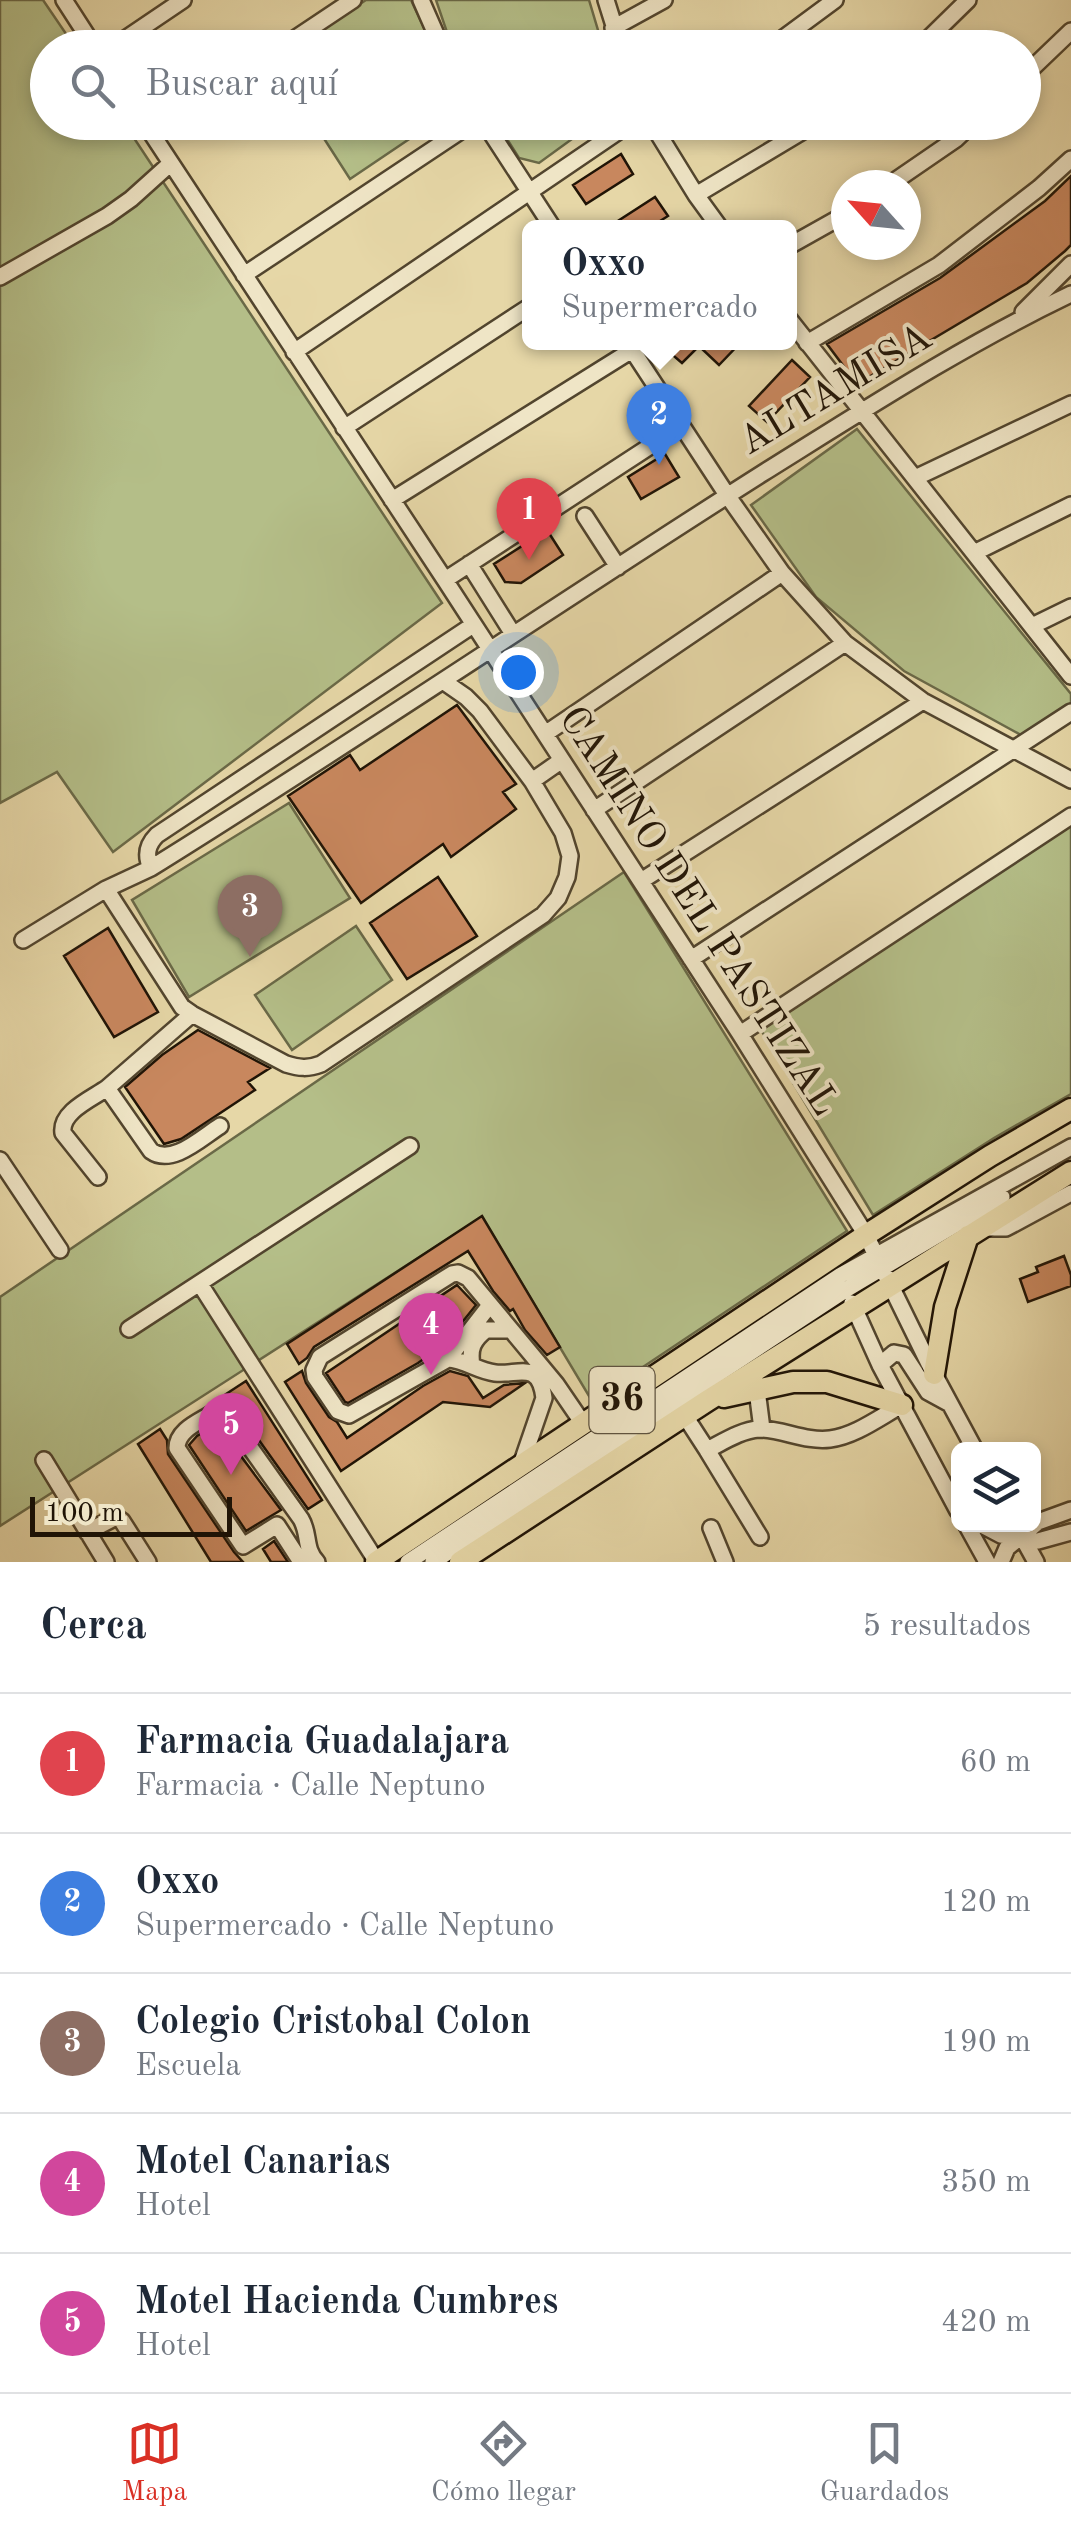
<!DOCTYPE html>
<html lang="es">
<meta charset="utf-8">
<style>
:root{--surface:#fff;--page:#f2f2f3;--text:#1f2937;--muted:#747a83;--line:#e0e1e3;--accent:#d93025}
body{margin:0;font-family:"Old Standard TT",serif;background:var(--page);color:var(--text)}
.controls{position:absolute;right:30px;bottom:30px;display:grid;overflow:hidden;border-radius:15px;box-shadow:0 5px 15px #0003}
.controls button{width:90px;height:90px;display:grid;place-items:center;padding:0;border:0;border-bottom:2px solid var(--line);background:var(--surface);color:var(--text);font:50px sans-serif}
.compass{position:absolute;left:831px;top:170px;width:90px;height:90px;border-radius:50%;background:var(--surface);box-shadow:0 5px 15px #0003;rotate:297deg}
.scale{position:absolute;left:30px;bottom:25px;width:202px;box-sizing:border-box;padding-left:10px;border:5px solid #201406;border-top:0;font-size:28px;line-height:35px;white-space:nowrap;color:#201406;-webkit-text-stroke:8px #efe5c6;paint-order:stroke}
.you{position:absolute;left:518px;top:672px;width:35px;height:35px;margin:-25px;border:8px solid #fff;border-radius:50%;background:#1a73e8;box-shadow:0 0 0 15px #1a73e833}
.badge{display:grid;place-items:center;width:65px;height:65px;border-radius:50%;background:var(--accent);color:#fff;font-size:32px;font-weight:700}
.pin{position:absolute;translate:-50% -82px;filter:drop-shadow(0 2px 5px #0008)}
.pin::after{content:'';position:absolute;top:52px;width:35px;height:30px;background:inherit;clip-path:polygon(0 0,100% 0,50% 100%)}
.popup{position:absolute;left:522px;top:220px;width:275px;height:130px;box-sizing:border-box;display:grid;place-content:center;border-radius:15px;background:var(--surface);filter:drop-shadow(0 2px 8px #0005);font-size:32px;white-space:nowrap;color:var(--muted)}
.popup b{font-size:38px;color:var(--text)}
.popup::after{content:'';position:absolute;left:50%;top:100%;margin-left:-20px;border:20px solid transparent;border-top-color:var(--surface)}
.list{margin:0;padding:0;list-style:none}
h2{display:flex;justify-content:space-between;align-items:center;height:130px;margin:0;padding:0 40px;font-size:42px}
h2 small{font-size:32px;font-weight:400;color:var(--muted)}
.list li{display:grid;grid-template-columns:65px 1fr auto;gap:30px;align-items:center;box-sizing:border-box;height:140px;padding:0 40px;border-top:2px solid var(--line)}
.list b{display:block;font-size:38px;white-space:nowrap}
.list p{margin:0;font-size:32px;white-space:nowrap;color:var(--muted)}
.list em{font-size:32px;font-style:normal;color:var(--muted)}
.icon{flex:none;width:55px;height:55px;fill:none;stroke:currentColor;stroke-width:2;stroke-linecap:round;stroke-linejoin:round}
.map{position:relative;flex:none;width:1071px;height:1562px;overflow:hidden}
.search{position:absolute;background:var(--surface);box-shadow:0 5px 15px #0003;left:30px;right:30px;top:30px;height:110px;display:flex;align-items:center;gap:25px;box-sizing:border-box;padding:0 35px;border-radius:55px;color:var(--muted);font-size:38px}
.sheet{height:830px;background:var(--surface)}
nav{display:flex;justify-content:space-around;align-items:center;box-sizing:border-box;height:140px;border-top:2px solid var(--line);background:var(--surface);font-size:28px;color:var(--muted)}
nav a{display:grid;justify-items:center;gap:5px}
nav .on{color:var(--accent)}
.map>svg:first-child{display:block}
</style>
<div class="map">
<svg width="1071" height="1562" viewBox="0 0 1071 1562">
<rect width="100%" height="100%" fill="#e6d7a7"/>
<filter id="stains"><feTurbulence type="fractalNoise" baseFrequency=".002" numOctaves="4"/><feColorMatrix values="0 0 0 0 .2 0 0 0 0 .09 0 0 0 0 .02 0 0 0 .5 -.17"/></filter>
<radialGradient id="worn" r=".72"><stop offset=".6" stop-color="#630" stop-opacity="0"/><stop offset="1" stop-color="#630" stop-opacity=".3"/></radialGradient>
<path fill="#b4be88" stroke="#6a6947" stroke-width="2.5" d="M0,0H43L75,47L48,48V122L124,123L442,603L113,852L57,772L0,803Z
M366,0H411L433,47L294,48Z
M436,0H589L603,47H452Z
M314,123H433L350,179Z
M497,123H496H594L539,163L519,158Z
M857,429L1071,694V703L1021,735L904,671L816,597L751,505Z
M289,803L350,898L189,997L132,900Z
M1071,825V1094L994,1138L873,1215L761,1030Z
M624,872L847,1231L592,1401L482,1217L0,1526V1297Z
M356,926L392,980L292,1050L255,995Z"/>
<path fill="#c8875e" stroke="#201406" stroke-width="2.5" d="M621,154L633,174L586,204L573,185Z
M1071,176V245L1065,251L1027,283L857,384L827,344L940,278L1045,201Z
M655,197L668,216L649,228H607Z
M677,342H741L719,365L699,346L682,363L668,351Z
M792,360L810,377L767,422L749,406Z
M665,454L679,477L641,499L628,477Z
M547,530L563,555L521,583L505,582L494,564Z
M457,705L516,784L503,792L516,809L451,857L443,844L361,903L288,796L350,755L360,770Z
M438,877L477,936L407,979L370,923Z
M108,928L158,1012L114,1037L64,956Z
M198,1030L270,1068L248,1082L255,1090L181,1139L164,1144L125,1087L162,1055Z
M482,1216L560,1347L547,1355L525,1330L513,1309L510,1311L493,1291L468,1251L314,1347L307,1358L299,1364L287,1344Z
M1064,1256L1071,1275V1286L1028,1302L1020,1279L1038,1272L1036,1267Z
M457,1285L476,1305L444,1345L418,1363L348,1403L345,1402L326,1373Z
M302,1371L306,1383L329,1417L337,1422L347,1438L423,1386L450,1371L468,1376L483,1398L504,1385L525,1383L490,1407L443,1402L341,1471L285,1382Z
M246,1381L322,1500L308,1509L226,1394Z
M217,1424L281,1510L246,1531L189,1445L197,1436Z
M160,1429L167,1440L168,1454L234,1552L243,1562H211L138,1444Z
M274,1541L288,1562H271L263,1549Z"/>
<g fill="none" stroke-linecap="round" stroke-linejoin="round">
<g stroke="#52452e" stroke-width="20">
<path id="minor" d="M64,0L95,48
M421,0L442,48
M606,0L621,48
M613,28L664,0
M112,48L183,0
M281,48L353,0
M770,48L835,0
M919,48L968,0
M1024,76L1071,31
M144,122L445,580L740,1034L866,1235L934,1374L975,1450
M484,122L553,228
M651,122L696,195L720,228
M889,185L956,139L974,122
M696,195L818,122
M789,246L846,214
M244,275L474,122
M0,277L107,216L131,199L171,163
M1023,312L1071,264
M789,319L1071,676
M627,342L727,495L782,573L845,643L923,701L1071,780
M807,343L939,265L1039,188L1071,159
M294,352L632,122
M344,428L529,307
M915,478L1071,404
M392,500L632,350
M585,516L618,567
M974,553L1071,505
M469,564L513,634
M445,580L681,426
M473,625L157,835C147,845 145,855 151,868C357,740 558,603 763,473C864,410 964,345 1071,294
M1032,626L1071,607
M545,734L782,573
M532,781L562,760
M594,810L845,643
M151,868L106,889L182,1007L192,1014L286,1064C299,1068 308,1069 321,1064L543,915L558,898L567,877L570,856L563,833L532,781L480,711L466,697L443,681
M641,881L923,701
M23,940L106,889
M691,959L1071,712
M192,1014L107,1088L151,1151C172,1166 201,1138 220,1126
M740,1034L1071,816
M0,1160L60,1250
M98,1177L63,1133C60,1112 91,1099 107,1088
M979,1228H1006L1071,1193
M200,1284L377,1562
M852,1303L880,1365L958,1511
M129,1329L410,1146
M448,1359L490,1305
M472,1365C469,1349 473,1340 486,1330H510
M880,1365L894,1353L904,1355L928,1392L950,1404
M757,1390L762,1429
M685,1416L707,1450C723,1442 741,1430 759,1429C783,1429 805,1442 830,1439C855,1436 880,1417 902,1405
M707,1450L760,1537
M44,1460L106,1562
M521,1465L544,1398C539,1359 517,1376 495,1373C478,1371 465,1360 448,1359L349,1415L338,1411L315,1377L314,1370L320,1357L452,1274L458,1273L468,1278L556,1384L584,1425
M966,1524L987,1562
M980,1524L1001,1535L1038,1541L1071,1532
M1015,1524L1036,1562
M711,1528L725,1562
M87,1532L116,1517L122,1521L148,1562
M301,1562L277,1525L243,1546L177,1448C177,1430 199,1422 213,1413L218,1412L227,1415L301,1519C310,1534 304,1549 317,1562
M408,1562L841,1275L1071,1147
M433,1562L847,1289L1002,1197
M1001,1562L1007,1548L1038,1522L1071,1510"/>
</g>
<g stroke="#201406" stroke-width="25">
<path id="major" d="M934,1374L945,1307L968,1236
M724,1397L793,1382H827L902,1405
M376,1562L866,1235L990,1156L1071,1109
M460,1562L707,1401L1071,1172"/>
</g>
<use href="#minor" stroke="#efe5c6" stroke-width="15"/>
<use href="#major" stroke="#e6d7a7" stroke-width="20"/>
</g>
<g text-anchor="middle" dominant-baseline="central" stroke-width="8" stroke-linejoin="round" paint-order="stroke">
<rect fill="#efe5c6" stroke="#5e5340" stroke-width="2.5" x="589.5" y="1367" width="65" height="66" rx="8"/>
<g font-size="38" font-weight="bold" fill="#201406">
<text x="622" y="1400">36</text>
</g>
<g font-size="40" fill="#201406" stroke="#efe5c6">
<text transform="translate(836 391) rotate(-31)">ALTAMISA</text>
<text transform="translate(697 912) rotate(57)">CAMINO DEL PASTIZAL</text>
</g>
</g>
<rect width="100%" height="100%" filter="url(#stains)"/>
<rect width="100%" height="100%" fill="url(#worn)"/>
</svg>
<div class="controls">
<button><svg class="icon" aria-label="layers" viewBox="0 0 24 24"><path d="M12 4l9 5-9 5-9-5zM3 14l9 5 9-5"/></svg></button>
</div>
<svg class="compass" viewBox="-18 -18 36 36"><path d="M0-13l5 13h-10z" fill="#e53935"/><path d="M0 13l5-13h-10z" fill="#747a83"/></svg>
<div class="scale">100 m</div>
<div class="you"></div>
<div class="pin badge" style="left:529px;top:560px;background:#e0444e">1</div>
<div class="pin badge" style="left:659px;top:465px;background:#3f7fe0">2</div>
<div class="popup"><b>Oxxo</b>Supermercado</div>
<div class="pin badge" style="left:250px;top:957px;background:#8d6e63">3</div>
<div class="pin badge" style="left:431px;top:1375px;background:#d1479c">4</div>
<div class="pin badge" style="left:231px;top:1475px;background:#d1479c">5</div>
<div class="search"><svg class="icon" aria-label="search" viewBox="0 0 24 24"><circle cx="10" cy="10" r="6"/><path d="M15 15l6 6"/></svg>Buscar aquí</div>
</div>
<section class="sheet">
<h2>Cerca<small>5 resultados</small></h2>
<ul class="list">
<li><span class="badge" style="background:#e0444e">1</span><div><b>Farmacia Guadalajara</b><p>Farmacia · Calle Neptuno</p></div><em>60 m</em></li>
<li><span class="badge" style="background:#3f7fe0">2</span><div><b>Oxxo</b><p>Supermercado · Calle Neptuno</p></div><em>120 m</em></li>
<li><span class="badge" style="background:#8d6e63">3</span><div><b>Colegio Cristobal Colon</b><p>Escuela</p></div><em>190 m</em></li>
<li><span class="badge" style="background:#d1479c">4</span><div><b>Motel Canarias</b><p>Hotel</p></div><em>350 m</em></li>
<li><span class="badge" style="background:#d1479c">5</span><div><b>Motel Hacienda Cumbres</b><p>Hotel</p></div><em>420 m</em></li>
</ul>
</section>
<nav>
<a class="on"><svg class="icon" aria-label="map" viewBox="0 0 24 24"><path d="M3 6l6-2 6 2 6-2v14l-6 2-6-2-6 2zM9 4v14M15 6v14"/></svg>Mapa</a>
<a><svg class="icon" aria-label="directions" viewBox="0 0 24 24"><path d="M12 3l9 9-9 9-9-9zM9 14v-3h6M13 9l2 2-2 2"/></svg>Cómo llegar</a>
<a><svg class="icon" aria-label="saved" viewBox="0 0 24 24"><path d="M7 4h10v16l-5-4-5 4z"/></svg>Guardados</a>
</nav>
